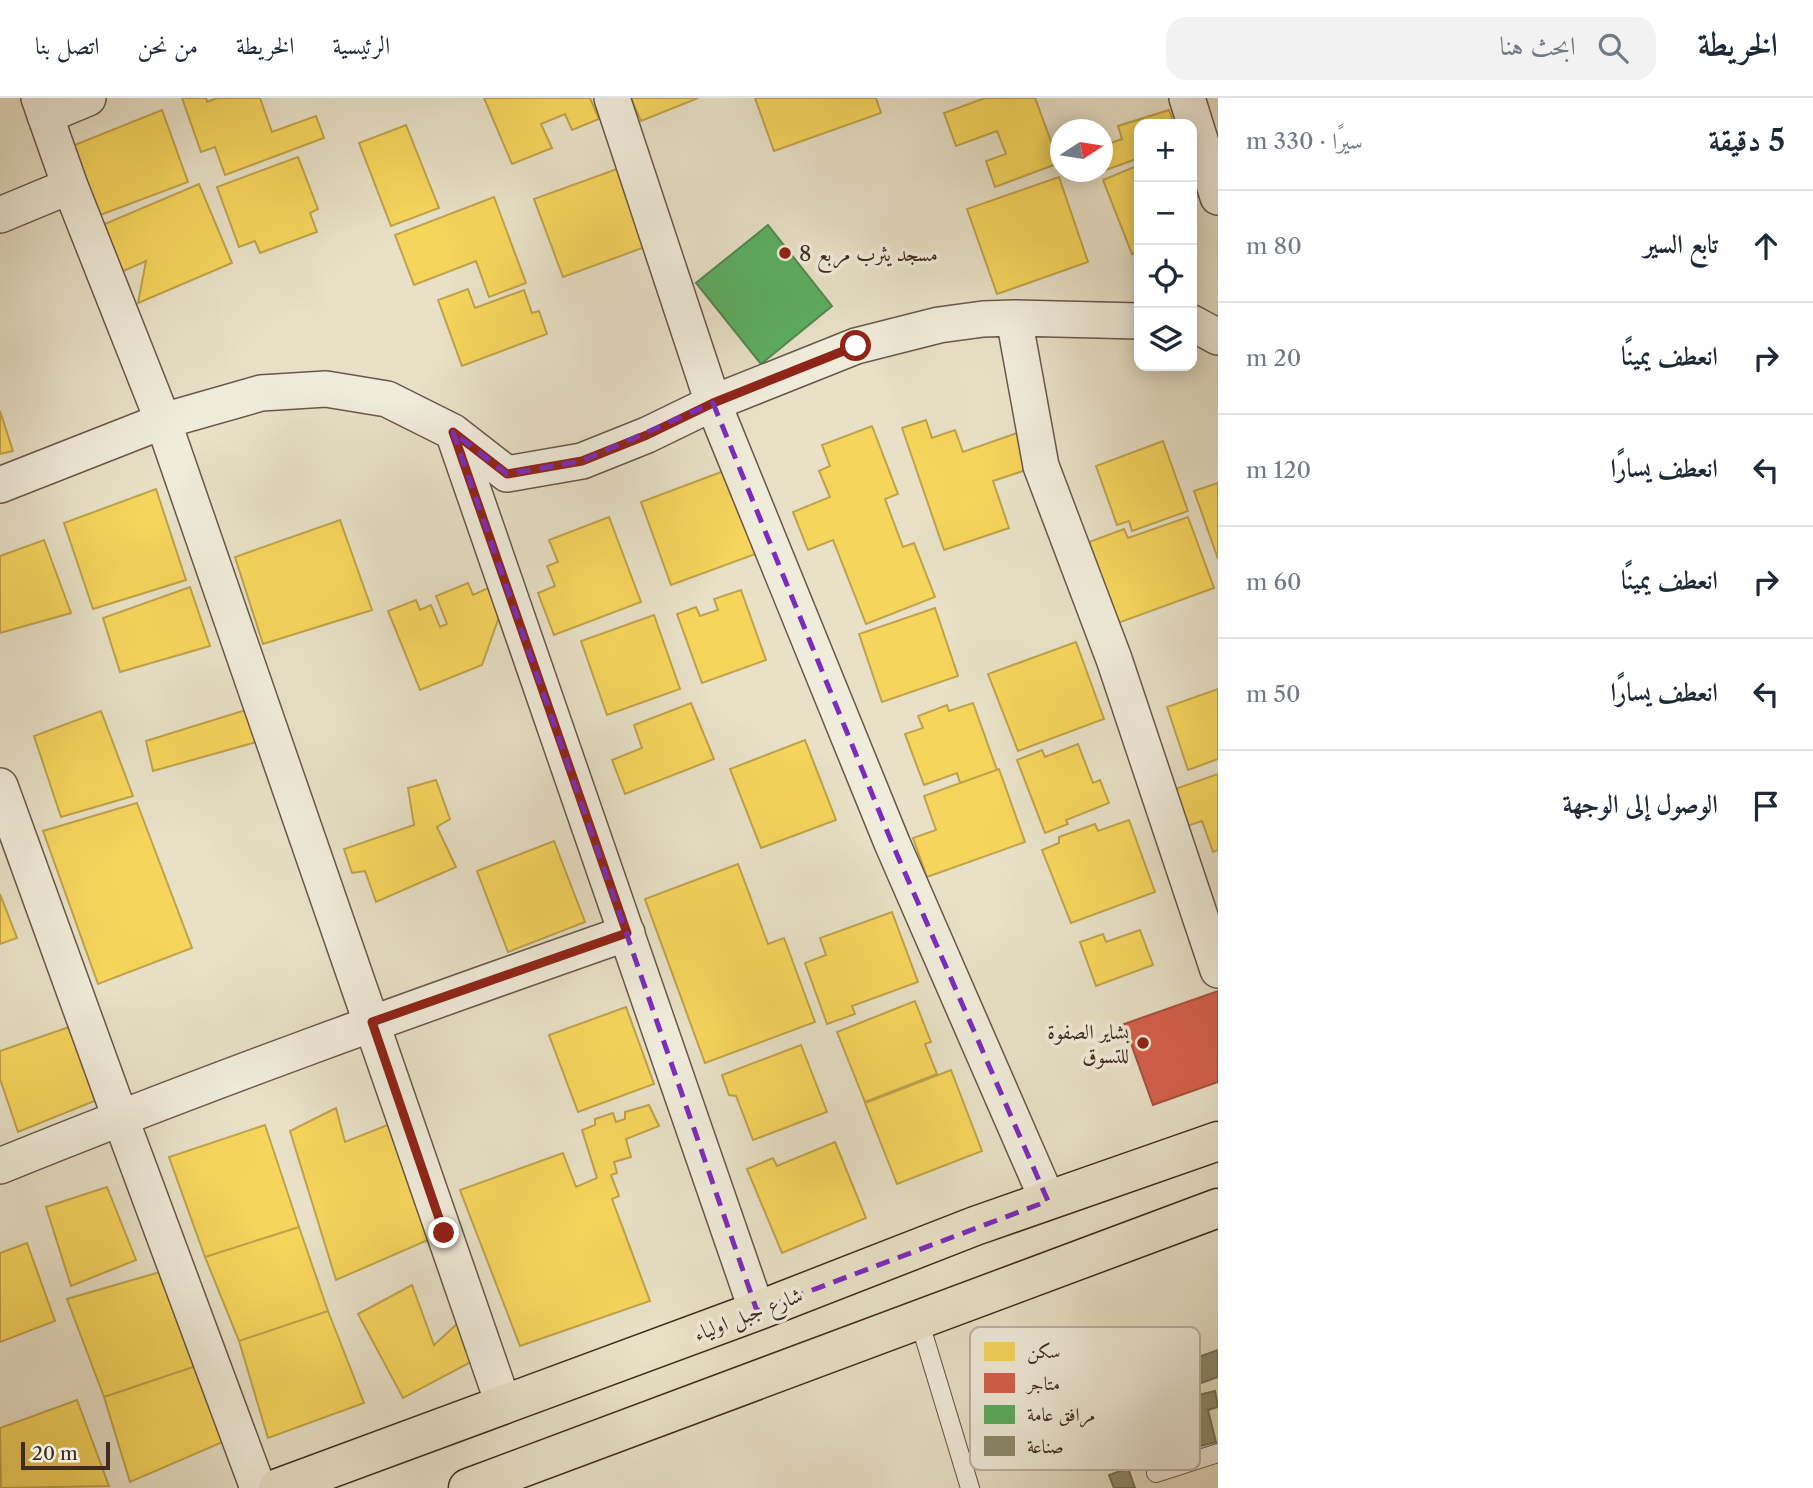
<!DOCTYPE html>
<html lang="ar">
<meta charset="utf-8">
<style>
:root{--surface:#fff;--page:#f2f2f3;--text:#1f2937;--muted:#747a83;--line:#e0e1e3}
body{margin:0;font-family:"Libre Caslon Text",Amiri,serif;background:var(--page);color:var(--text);direction:rtl}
.controls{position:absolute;right:21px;top:21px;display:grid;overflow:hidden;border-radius:14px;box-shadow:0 4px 18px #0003}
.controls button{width:63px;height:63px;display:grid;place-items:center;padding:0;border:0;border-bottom:2px solid var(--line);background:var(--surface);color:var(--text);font:35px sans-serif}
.compass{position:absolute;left:1050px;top:21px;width:63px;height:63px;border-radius:50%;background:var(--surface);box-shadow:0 4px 18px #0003;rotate:78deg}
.scale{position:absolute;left:21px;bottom:18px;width:89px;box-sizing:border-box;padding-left:7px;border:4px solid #3f2b20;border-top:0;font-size:19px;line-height:24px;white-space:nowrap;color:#3f2b20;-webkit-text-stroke:5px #f0ecdb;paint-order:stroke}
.stop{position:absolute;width:21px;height:21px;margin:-16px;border:5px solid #8f2418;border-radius:50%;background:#fff}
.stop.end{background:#8f2418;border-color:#fff;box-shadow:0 2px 7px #0008}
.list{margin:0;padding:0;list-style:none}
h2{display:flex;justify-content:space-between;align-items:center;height:91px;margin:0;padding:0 28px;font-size:30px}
h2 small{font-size:23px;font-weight:400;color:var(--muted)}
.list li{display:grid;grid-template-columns:46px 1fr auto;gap:21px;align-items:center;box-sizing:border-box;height:112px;padding:0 28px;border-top:2px solid var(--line)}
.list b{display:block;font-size:26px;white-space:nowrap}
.list em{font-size:23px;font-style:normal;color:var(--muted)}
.icon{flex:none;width:38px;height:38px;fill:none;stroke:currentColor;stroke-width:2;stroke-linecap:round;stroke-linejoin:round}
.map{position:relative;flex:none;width:1218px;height:1390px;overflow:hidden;direction:ltr}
header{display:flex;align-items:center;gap:42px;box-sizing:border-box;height:98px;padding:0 35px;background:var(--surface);border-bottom:2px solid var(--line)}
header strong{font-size:33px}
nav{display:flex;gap:38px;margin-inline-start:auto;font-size:24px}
.search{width:490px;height:63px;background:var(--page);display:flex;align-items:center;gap:18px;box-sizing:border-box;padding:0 24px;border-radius:21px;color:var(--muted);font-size:26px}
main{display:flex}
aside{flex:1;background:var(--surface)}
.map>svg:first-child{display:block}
</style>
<header>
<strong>الخريطة</strong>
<div class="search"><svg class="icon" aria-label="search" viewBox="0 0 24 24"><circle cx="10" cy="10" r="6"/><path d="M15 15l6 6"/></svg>ابحث هنا</div>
<nav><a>الرئيسية</a><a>الخريطة</a><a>من نحن</a><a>اتصل بنا</a></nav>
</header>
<main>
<aside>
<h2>5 دقيقة<small>سيرًا · 330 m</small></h2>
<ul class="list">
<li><svg class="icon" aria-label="ahead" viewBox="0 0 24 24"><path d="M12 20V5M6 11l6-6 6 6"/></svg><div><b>تابع السير</b></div><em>80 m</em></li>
<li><svg class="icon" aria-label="right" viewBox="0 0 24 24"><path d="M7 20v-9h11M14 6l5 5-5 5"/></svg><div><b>انعطف يمينًا</b></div><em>20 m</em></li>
<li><svg class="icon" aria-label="left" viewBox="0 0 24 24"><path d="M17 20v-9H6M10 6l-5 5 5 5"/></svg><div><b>انعطف يسارًا</b></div><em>120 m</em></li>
<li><svg class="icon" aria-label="right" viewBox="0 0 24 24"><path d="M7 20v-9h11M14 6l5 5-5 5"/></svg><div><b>انعطف يمينًا</b></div><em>60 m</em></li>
<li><svg class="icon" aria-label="left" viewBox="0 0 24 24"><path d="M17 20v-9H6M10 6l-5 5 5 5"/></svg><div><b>انعطف يسارًا</b></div><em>50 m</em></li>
<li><svg class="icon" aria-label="arrive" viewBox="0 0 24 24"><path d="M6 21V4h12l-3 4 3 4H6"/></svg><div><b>الوصول إلى الوجهة</b></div></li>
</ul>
</aside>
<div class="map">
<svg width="1218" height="1390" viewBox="0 0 1218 1390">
<rect width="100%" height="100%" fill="#e8e1c7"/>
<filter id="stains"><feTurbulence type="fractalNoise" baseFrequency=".00286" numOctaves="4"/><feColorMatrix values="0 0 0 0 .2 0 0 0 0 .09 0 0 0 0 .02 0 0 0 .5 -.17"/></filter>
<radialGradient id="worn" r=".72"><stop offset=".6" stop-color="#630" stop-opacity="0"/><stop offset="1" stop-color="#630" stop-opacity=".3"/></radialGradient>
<path fill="#f6d55c" stroke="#bfa24a" stroke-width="2" d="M182,0H206L207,4L217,0H260L272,34L316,18L324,40L225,77L215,49L201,54Z
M484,0H590L599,21L572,32L565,16L541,26L552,50L512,66Z
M631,0H698L641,23Z
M755,0H876L881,15L774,53Z
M985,0H1035L1059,65L995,89L986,63L1006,56L997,33L956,48L944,15Z
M162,12L188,84L95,119L67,50Z
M1169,12L1174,26H1139V60L1106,72L1102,48L1122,41L1118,28Z
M406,27L439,110L391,128L359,45Z
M1192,54L1201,97L1192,101Z
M298,59L318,111L310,115L317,134L260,155L255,143L239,149L217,89Z
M628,67L656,145L563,179L534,101Z
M1139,67V154L1132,156L1103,82Z
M1059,79L1088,164L997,196L967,111Z
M199,86L232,165L138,205L146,163L119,175L100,128Z
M494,99L526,185L489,199L476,163L414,187L395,137Z
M468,191L475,210L524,192L532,215L539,213L547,236L462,268L438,202Z
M0,313L13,353L0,356Z
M926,322L932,340L955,332L963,354L1017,335L1029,371L993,383L1009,430L944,452L902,330Z
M872,328L898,396L885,401L903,449L914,445L935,499L866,526L833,442L808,452L793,414L830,399L819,373L830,368L822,347Z
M1163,343L1188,413L1132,433L1129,423L1117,427L1096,368Z
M732,370L736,405L742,423L748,420L761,454L671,487L641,404Z
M1218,385V461L1194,393Z
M156,391L186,482L93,511L64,425Z
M609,419L641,504L554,537L538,495L555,488L547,468L558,464L549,442Z
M1188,419L1214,490L1118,525L1089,444L1124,431L1128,440Z
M340,422L372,512L263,546L235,459Z
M44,442L71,515L0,535V458Z
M468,485L473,497L488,490L499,519L482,567L420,592L388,513L416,502L420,512L431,507L440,529L447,526L436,498Z
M190,489L210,548L120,574L103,520Z
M741,492L766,562L702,585L677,516L696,509L700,518L718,512L714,501Z
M935,510L958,578L882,604L859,536Z
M654,517L680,591L607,617L581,543Z
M1076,544L1104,621L1018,653L988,576Z
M1218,591V661L1188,672L1167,609Z
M691,605L714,661L625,696L612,662L642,650L634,627Z
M973,605L997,672L960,685L957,675L924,687L905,636L923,630L918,618L947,607L949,613Z
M249,611L260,643L153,673L146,643Z
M101,613L133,698L61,719L34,638Z
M805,642L836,722L761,750L730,671Z
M1078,646L1093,685L1100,682L1109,705L1066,722L1068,726L1045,735L1017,662L1042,652L1045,659Z
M999,671L1025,744L927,779L913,740L936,732L924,698Z
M1218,676V752L1213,754L1202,723L1187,728L1175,691Z
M436,682L450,721L437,729L456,769L376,804L365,773L352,775L344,751L414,727L408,690Z
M137,705L192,850L98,886L43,733Z
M1129,722L1155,794L1071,825L1042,752L1059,745V739L1095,726L1098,733Z
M554,743L585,824L508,854L477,773Z
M738,766L768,846L784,840L815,924L705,965L645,801Z
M0,796L17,840L0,846Z
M892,814L918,884L852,908L855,916L827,926L805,865L826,857L820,840Z
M1140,832L1153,867L1096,888L1080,844L1103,836L1106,844Z
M915,903L931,944L925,946L937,976L865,1004L837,934Z
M626,909L654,986L578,1014L549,937Z
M69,929L97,1002L18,1034L0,981V953Z
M801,947L827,1014L753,1042L736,998L729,997L722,977Z
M951,972L982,1053L897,1086L865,1005Z
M649,1007L659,1028L626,1041L631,1059L614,1064L617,1075L611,1077L619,1098L612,1101L650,1203L520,1248L460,1092L563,1055L576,1089L597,1080L582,1032L595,1027V1021L613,1015L616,1024L625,1021V1014Z
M336,1010L345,1044L405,1020L444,1135L336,1182L290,1033Z
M265,1027L299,1129L205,1159L169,1059Z
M835,1044L866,1120L782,1155L747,1071L773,1060L777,1068Z
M107,1089L136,1162L71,1188L46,1109Z
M299,1129L328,1213L239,1243L205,1159Z
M27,1145L55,1223L0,1244V1155Z
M160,1174L196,1268L104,1299L67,1201Z
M412,1187L434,1247L471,1213L486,1256L403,1300L358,1216Z
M328,1213L364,1305L268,1340L239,1243Z
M196,1268L225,1343L130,1384L104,1299Z
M77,1302L109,1388L1,1390L0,1330Z"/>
<path fill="#d6604d" stroke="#a95040" stroke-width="2" d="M1218,893V984L1153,1007L1124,926Z"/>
<path fill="#5aae61" stroke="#52874e" stroke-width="2" d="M768,127L832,208L761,266L696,185Z
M768,127L832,208L761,266L696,185Z"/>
<path fill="#8c8c6e" stroke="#756f57" stroke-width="2" d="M1218,1252V1279L1142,1306L1133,1282Z
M1215,1293L1218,1309L1208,1312L1216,1344L1176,1354L1169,1324L1186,1319L1182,1301Z
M1128,1370L1135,1390H1114L1109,1377Z"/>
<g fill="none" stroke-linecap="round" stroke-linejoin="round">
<g stroke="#69584a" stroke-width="20">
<path id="lane" d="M919,1222L970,1390
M1156,1375L1218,1355"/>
</g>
<g stroke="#69584a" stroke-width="38">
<path id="street" d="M39,0L70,88L163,323L504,1308
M612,0L713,305L892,745L1048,1103
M1187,0L1218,99
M45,18L88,0
M0,117L70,88
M1014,220L1041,368L1114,561L1218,872
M1192,225L1218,239
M453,334L757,1213
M0,387L163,323L261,295L326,291L387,301L453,334L507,376L582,363L647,337L713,305L856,248L939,227L983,221L1014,220L1139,223
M0,688L120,1019L258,1390
M0,1068C207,984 416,909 627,835"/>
</g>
<g stroke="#3f2b20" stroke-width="41">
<path id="highway" d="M278,1390L757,1213L975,1128L1218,1043
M468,1390L1218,1110"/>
</g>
<use href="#lane" stroke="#f0ecdb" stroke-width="18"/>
<use href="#street" stroke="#f0ecdb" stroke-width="35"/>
<use href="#highway" stroke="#e8e1c7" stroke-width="38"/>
</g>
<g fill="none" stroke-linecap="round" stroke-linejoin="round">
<path stroke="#8f2418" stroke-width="9" d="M444,1135L372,924L627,835L453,334L507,376L582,363L647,337L713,305L856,248"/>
</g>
<path fill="none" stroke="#7b2cbf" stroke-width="5" stroke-dasharray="14 9" stroke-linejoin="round" d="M713,305L892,745L1048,1103L757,1213L453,334L507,376L582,363Z"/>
<g fill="#8f2418" stroke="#f0ecdb" stroke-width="2.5">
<circle cx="785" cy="155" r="7"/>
<circle cx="1143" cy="945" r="7"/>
</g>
<g text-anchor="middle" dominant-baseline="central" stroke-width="7" stroke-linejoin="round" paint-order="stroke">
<g font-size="21" fill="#3f2b20" stroke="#f0ecdb" text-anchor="start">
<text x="799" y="155">مسجد يثرب مربع 8</text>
<text x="1129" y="933" text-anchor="end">بشاير الصفوة<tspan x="1129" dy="24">للتسوق</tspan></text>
</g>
<g font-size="21" fill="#3f2b20" stroke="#f0ecdb">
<text transform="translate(748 1216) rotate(-21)">شارع جبل اولياء</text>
</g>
</g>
<rect x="970" y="1229" width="230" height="143" rx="10" fill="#f0ecdb" stroke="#bbb2a3" stroke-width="2"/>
<rect x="984" y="1244" width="31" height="19" fill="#f6d55c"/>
<rect x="984" y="1275" width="31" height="20" fill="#d6604d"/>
<rect x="984" y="1307" width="31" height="19" fill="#5aae61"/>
<rect x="984" y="1338" width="31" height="20" fill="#8c8c6e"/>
<g font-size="19" fill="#3f2b20">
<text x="1027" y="1260">سكن</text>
<text x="1027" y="1292">متاجر</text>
<text x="1027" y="1323">مرافق عامة</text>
<text x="1027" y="1355">صناعة</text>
</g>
<rect width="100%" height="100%" filter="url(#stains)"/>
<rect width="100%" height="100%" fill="url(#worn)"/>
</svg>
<div class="controls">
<button>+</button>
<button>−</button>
<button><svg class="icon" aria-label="locate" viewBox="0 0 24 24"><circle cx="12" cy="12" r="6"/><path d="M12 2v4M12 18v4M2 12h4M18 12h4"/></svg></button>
<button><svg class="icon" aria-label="layers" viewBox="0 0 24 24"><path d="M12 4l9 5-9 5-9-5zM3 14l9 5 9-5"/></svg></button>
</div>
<svg class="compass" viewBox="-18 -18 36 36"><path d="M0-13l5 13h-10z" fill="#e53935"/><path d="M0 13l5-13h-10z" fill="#747a83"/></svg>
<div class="scale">20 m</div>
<div class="stop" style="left:856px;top:248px"></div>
<div class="stop end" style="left:444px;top:1135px"></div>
</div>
</main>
